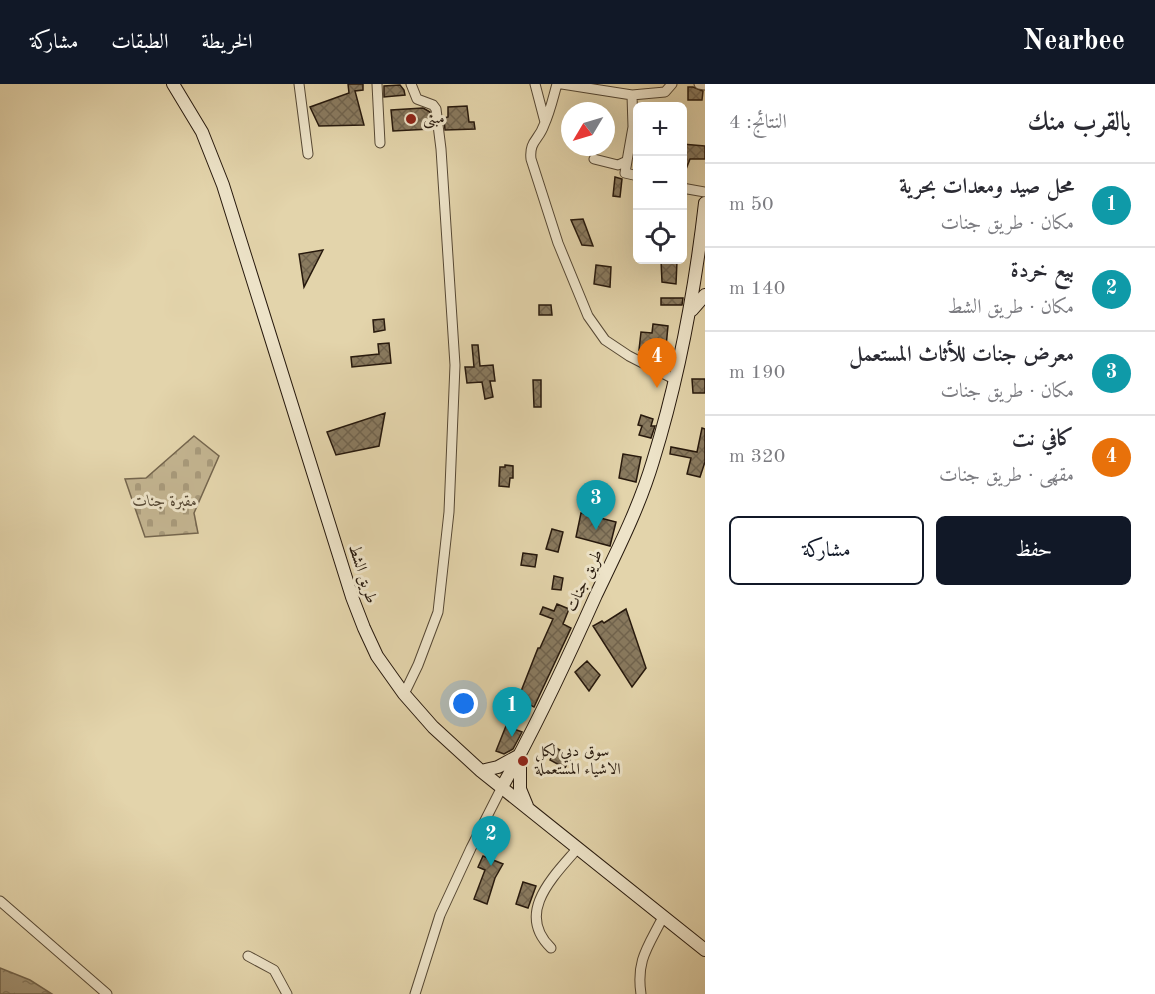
<!DOCTYPE html>
<html lang="ar">
<meta charset="utf-8">
<style>
:root{--surface:#fff;--page:#f7f7f7;--text:#2b2b33;--muted:#7c7c81;--line:#e1e1e2;--accent:#111827}
body{margin:0;font-family:"Old Standard TT",Amiri,serif;background:var(--page);color:var(--text);direction:rtl}
.controls{position:absolute;right:18px;top:18px;display:grid;overflow:hidden;border-radius:9px;box-shadow:0 6px 24px #0002}
.controls button{width:54px;height:54px;display:grid;place-items:center;padding:0;border:0;border-bottom:2px solid var(--line);background:var(--surface);color:var(--text);font:30px sans-serif}
.compass{position:absolute;left:561px;top:18px;width:54px;height:54px;border-radius:50%;background:var(--surface);box-shadow:0 6px 24px #0002;rotate:232deg}
.you{position:absolute;left:464px;top:620px;width:21px;height:21px;margin:-15px;border:4px solid #fff;border-radius:50%;background:#1a73e8;box-shadow:0 0 0 9px #1a73e833}
.badge{display:grid;place-items:center;width:39px;height:39px;border-radius:50%;background:var(--accent);color:#fff;font-size:20px;font-weight:700}
.pin{position:absolute;translate:-50% -50px;filter:drop-shadow(0 2px 3px #0008)}
.pin::after{content:'';position:absolute;top:32px;width:21px;height:18px;background:inherit;clip-path:polygon(0 0,100% 0,50% 100%)}
.list{margin:0;padding:0;list-style:none}
h2{display:flex;justify-content:space-between;align-items:center;height:78px;margin:0;padding:0 24px;font-size:26px}
h2 small{font-size:20px;font-weight:400;color:var(--muted)}
.list li{display:grid;grid-template-columns:39px 1fr auto;gap:18px;align-items:center;box-sizing:border-box;height:84px;padding:0 24px;border-top:2px solid var(--line)}
.list b{display:block;font-size:22px;white-space:nowrap}
.list p{margin:0;font-size:20px;white-space:nowrap;color:var(--muted)}
.list em{font-size:20px;font-style:normal;color:var(--muted)}
.actions{display:flex;gap:12px;padding:18px 24px}
.actions a{flex:1;padding:14px 0;border:2px solid var(--accent);border-radius:9px;text-align:center;font-size:21px;color:var(--accent)}
.actions .main{background:var(--accent);color:#fff}
.icon{flex:none;width:33px;height:33px;fill:none;stroke:currentColor;stroke-width:2;stroke-linecap:round;stroke-linejoin:round}
.map{position:relative;flex:none;width:705px;height:910px;overflow:hidden;direction:ltr}
header{display:flex;align-items:center;gap:36px;box-sizing:border-box;height:84px;padding:0 30px;background:var(--accent);color:#fff}
header strong{font-size:28px}
nav{display:flex;gap:33px;margin-inline-start:auto;font-size:21px}
main{display:flex}
aside{flex:1;background:var(--surface)}
.map>svg:first-child{display:block}
</style>
<header>
<strong>Nearbee</strong>
<nav><a>الخريطة</a><a>الطبقات</a><a>مشاركة</a></nav>
</header>
<main>
<aside>
<h2>بالقرب منك<small>النتائج: 4</small></h2>
<ul class="list">
<li><span class="badge" style="background:#0f9aa8">1</span><div><b>محل صيد ومعدات بحرية</b><p>مكان · طريق جنات</p></div><em>50 m</em></li>
<li><span class="badge" style="background:#0f9aa8">2</span><div><b>بيع خردة</b><p>مكان · طريق الشط</p></div><em>140 m</em></li>
<li><span class="badge" style="background:#0f9aa8">3</span><div><b>معرض جنات للأثاث المستعمل</b><p>مكان · طريق جنات</p></div><em>190 m</em></li>
<li><span class="badge" style="background:#e8710a">4</span><div><b>كافي نت</b><p>مقهى · طريق جنات</p></div><em>320 m</em></li>
</ul>
<div class="actions"><a class="main">حفظ</a><a>مشاركة</a></div>
</aside>
<div class="map">
<svg width="705" height="910" viewBox="0 0 705 910">
<defs>
<pattern id="cemetery-stones" width="16" height="16" patternUnits="userSpaceOnUse" patternTransform="scale(1.5)"><rect width="16" height="16" fill="#c3b490"/><path d="M2 7V4a2 2 0 0 1 4 0v3zM10 15v-3a2 2 0 0 1 4 0v3z" fill="#a89a7b"/></pattern>
<pattern id="water-ripples" width="26" height="14" patternUnits="userSpaceOnUse" patternTransform="scale(1.5)"><rect width="26" height="14" fill="#a39475"/><path d="M2 4q2-2 4 0t4 0M15 11q2-2 4 0t4 0" fill="none" stroke="#85785e"/></pattern>
<pattern id="building-cross-hatch" width="8" height="8" patternUnits="userSpaceOnUse" patternTransform="scale(1.5)"><rect width="8" height="8" fill="#897a5f"/><path d="M0 0l8 8M0 8l8-8" fill="none" stroke="#70634d"/></pattern>
</defs>
<rect width="100%" height="100%" fill="#e3d4ab"/>
<filter id="stains"><feTurbulence type="fractalNoise" baseFrequency=".00333" numOctaves="4"/><feColorMatrix values="0 0 0 0 .2 0 0 0 0 .09 0 0 0 0 .02 0 0 0 .5 -.17"/></filter>
<radialGradient id="worn" r=".72"><stop offset=".6" stop-color="#630" stop-opacity="0"/><stop offset="1" stop-color="#630" stop-opacity=".3"/></radialGradient>
<path fill="url(#cemetery-stones)" stroke="#75664e" stroke-width="1.5" d="M194,352L219,372L194,429L198,449L145,453L125,395L146,394Z"/>
<path fill="url(#water-ripples)" stroke="#71634b" stroke-width="1.5" d="M0,884L30,896L52,910H0Z"/>
<path fill="url(#building-cross-hatch)" stroke="#27190d" stroke-width="1.5" d="M348,0H363V6L355,7L364,41L319,42L310,23L349,9Z
M400,1L404,6L405,11L384,13V2Z
M688,3H693L703,7L702,16H688Z
M467,22L469,38H474L475,45L445,46L444,34L448,33V23Z
M423,24L430,28V45L393,47L391,26Z
M682,60L705,62V75H690L683,93Z
M615,93L622,95L620,113L613,112Z
M583,135L593,162L582,161L571,136Z
M323,166L304,203L299,170Z
M661,176L677,177L676,200L662,198Z
M596,181L611,183L610,203L594,200Z
M661,214H683L682,221H661Z
M539,221H551L552,231H539Z
M384,235L385,246L374,248L373,236Z
M653,240L668,242L665,273L660,272V278L650,275L651,267L639,266L641,248L652,249Z
M389,259L391,279L352,283L351,273L379,270L378,260Z
M472,261H478L480,282L493,281L495,297H490L493,313L485,315L482,298L467,299L465,283H474Z
M692,295H705V309H693Z
M533,296H541V323H534Z
M385,329L379,362L336,371L327,348Z
M641,331L653,335L651,342H655L651,354L639,351L642,342L638,341Z
M702,344L705,345V378L700,393L687,390L691,374L670,370L671,363L697,368Z
M623,370L641,373L636,398L619,394Z
M505,381L513,382V394H510L509,403L499,402L500,383H505Z
M581,429L616,438L610,462L576,453Z
M552,445L563,448L558,468L546,465Z
M523,469L537,471L535,483L521,481Z
M554,492L563,494L561,506L552,505Z
M557,520L569,525L563,540L571,544L534,623L518,615L538,564H540L553,535L540,530L543,523L554,527Z
M626,525L646,584L632,603L593,542L602,537L604,539Z
M587,577L600,591L589,607L575,588Z
M506,642L522,648L513,665L504,670L496,667Z
M556,664L571,672L565,684L550,676Z
M483,772L503,780L495,794L487,820L474,815L485,786L478,783Z
M523,798L536,802L528,824L516,820Z"/>
<g fill="none" stroke-linecap="round" stroke-linejoin="round">
<g stroke="#564834" stroke-width="11">
<path id="street" d="M299,0L308,70
M377,0L380,59
M535,0L545,38
M557,0C553,14 550,28 544,41C539,56 529,57 531,75L558,159L588,232L605,256L629,272L674,295
M562,0L632,11L665,8L672,0
M699,0L705,1
M594,75L618,81L627,77L633,43L632,11
M627,77L625,89L638,92
M682,104L705,108
M404,610L418,581L438,528L449,428L455,281L441,65L436,25L433,21L417,15L411,0
M0,817L107,910
M551,864C515,829 553,793 577,765
M248,872L274,886L287,910
M415,910L440,831L471,764L502,703
M641,910C636,876 648,863 663,833"/>
</g>
<g stroke="#27190d" stroke-width="14">
<path id="secondary" d="M173,0L202,48L223,101L352,513L364,544L377,572L404,610L433,643L481,687L705,866
M692,226L705,211
M520,675V705L527,722
M481,687L498,683L520,671
M502,703C537,641 567,576 596,511C617,467 639,424 653,377C679,293 695,206 705,119"/>
</g>
<use href="#street" stroke="#ede3c8" stroke-width="9"/>
<use href="#secondary" stroke="#ede3c8" stroke-width="12"/>
</g>
<g fill="#8f2418" stroke="#ede3c8" stroke-width="2">
<circle cx="411" cy="35" r="6"/>
<circle cx="523" cy="677" r="6"/>
</g>
<g text-anchor="middle" dominant-baseline="central" stroke-width="6" stroke-linejoin="round" paint-order="stroke">
<g font-size="16" fill="#27190d" stroke="#ede3c8" text-anchor="start">
<text x="423" y="35">مبنى</text>
<text x="535" y="668">سوق دبي لكل<tspan x="535" dy="18">الاشياء المستعملة</tspan></text>
</g>
<g font-size="16" font-style="italic" fill="#564834" stroke="#ede3c8">
<text x="165" y="418">مقبرة جنات</text>
</g>
<g font-size="16" fill="#27190d" stroke="#ede3c8">
<text transform="translate(362 490) rotate(72)">طريق الشط</text>
<text transform="translate(585 497) rotate(-65)">طريق جنات</text>
</g>
</g>
<rect width="100%" height="100%" filter="url(#stains)"/>
<rect width="100%" height="100%" fill="url(#worn)"/>
</svg>
<div class="controls">
<button>+</button>
<button>−</button>
<button><svg class="icon" aria-label="locate" viewBox="0 0 24 24"><circle cx="12" cy="12" r="6"/><path d="M12 2v4M12 18v4M2 12h4M18 12h4"/></svg></button>
</div>
<svg class="compass" viewBox="-18 -18 36 36"><path d="M0-13l5 13h-10z" fill="#e53935"/><path d="M0 13l5-13h-10z" fill="#7c7c81"/></svg>
<div class="you"></div>
<div class="pin badge" style="left:512px;top:653px;background:#0f9aa8">1</div>
<div class="pin badge" style="left:491px;top:782px;background:#0f9aa8">2</div>
<div class="pin badge" style="left:596px;top:446px;background:#0f9aa8">3</div>
<div class="pin badge" style="left:657px;top:304px;background:#e8710a">4</div>
</div>
</main>
